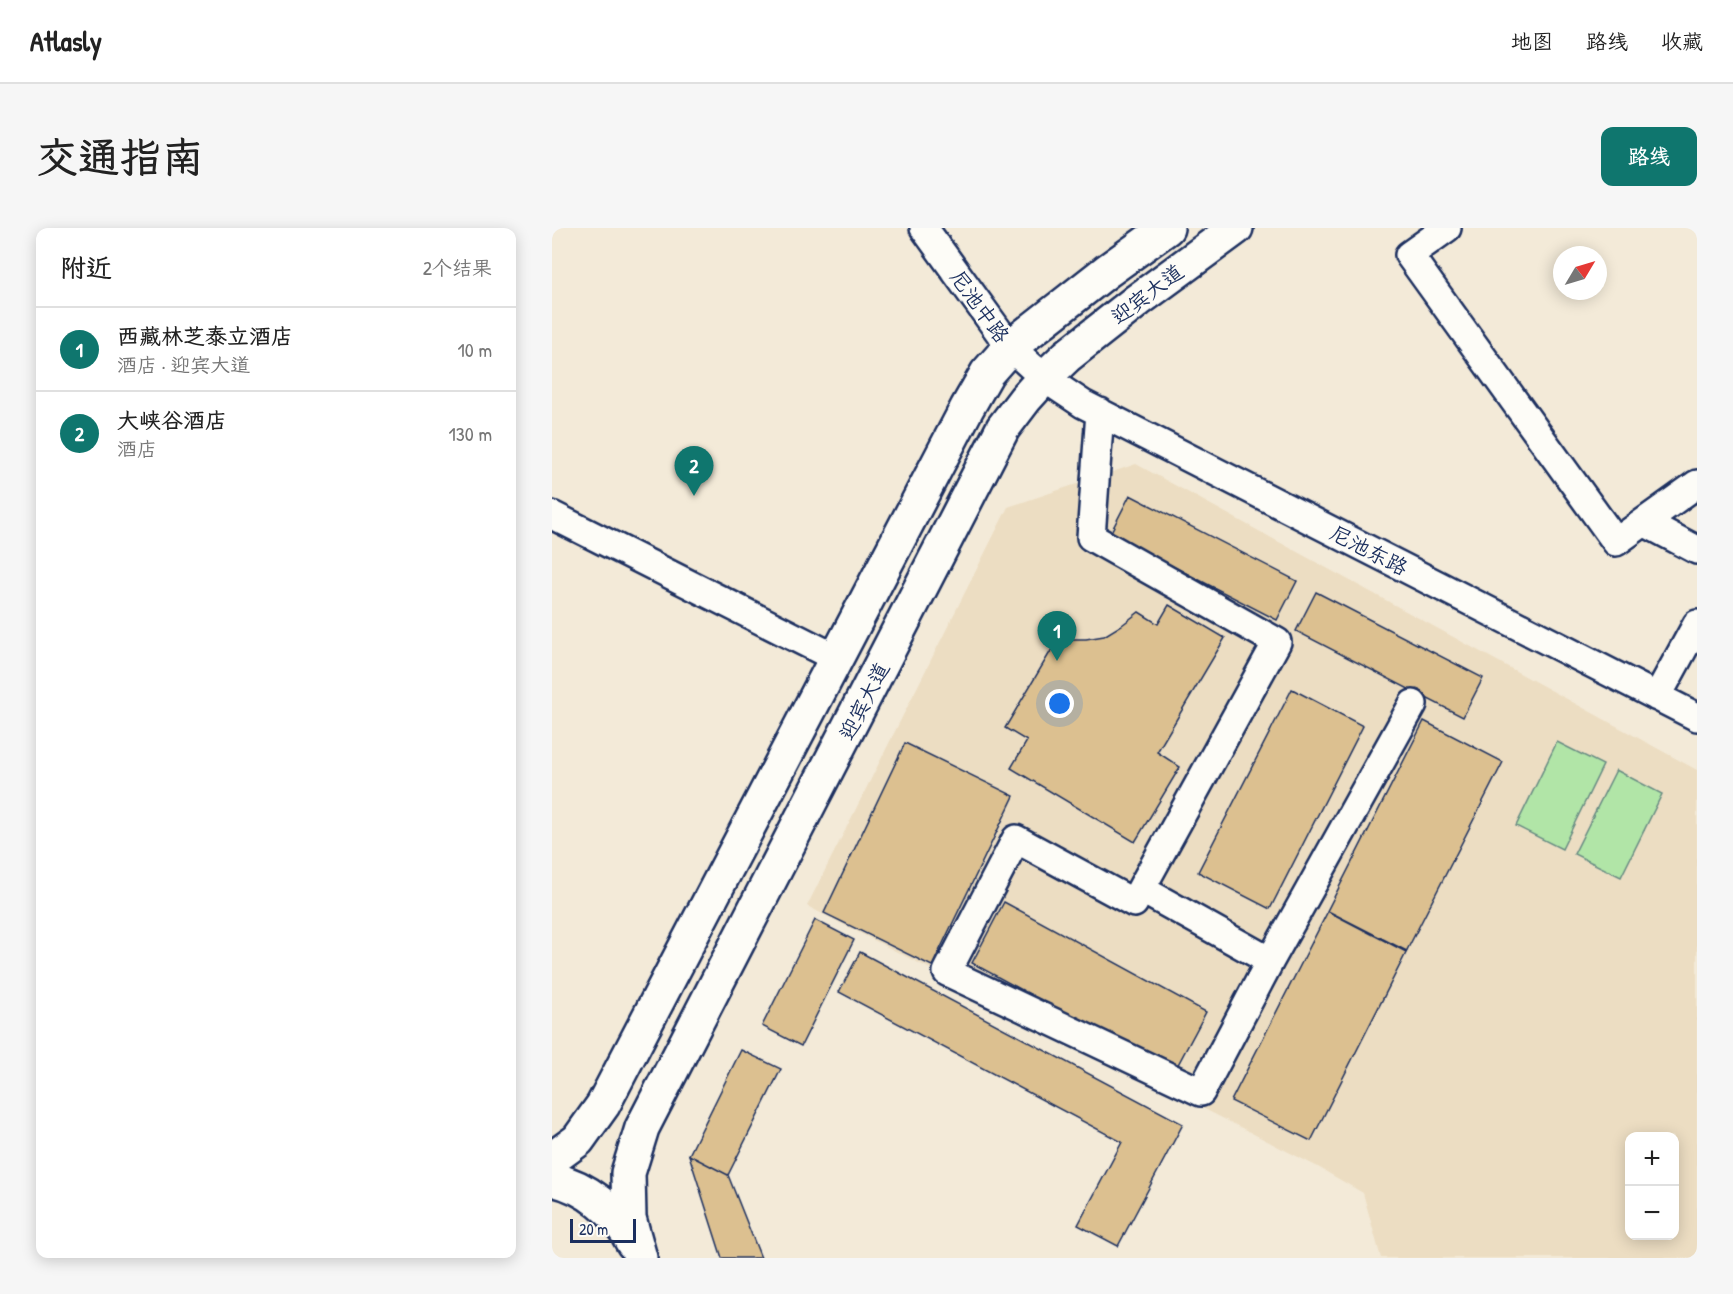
<!DOCTYPE html>
<html lang="zh">
<meta charset="utf-8">
<style>
:root{--surface:#fff;--page:#f6f6f6;--text:#222;--muted:#767676;--line:#e0e0e0;--accent:#0f766e}
body{margin:0;font-family:"Patrick Hand","LXGW WenKai TC",sans-serif;background:var(--page);color:var(--text)}
.controls{position:absolute;right:18px;bottom:18px;display:grid;overflow:hidden;border-radius:12px;box-shadow:0 3px 15px #0003}
.controls button{width:54px;height:54px;display:grid;place-items:center;padding:0;border:0;border-bottom:2px solid var(--line);background:var(--surface);color:var(--text);font:30px sans-serif}
.compass{position:absolute;left:1001px;top:18px;width:54px;height:54px;border-radius:50%;background:var(--surface);box-shadow:0 3px 15px #0003;rotate:52deg}
.scale{position:absolute;left:18px;bottom:15px;width:66px;box-sizing:border-box;padding-left:6px;border:3px solid #1b2f5e;border-top:0;font-size:16px;line-height:21px;white-space:nowrap;color:#1b2f5e;-webkit-text-stroke:4px #fdfcf7;paint-order:stroke}
.you{position:absolute;left:508px;top:476px;width:21px;height:21px;margin:-15px;border:4px solid #fff;border-radius:50%;background:#1a73e8;box-shadow:0 0 0 9px #1a73e833}
.badge{display:grid;place-items:center;width:39px;height:39px;border-radius:50%;background:var(--accent);color:#fff;font-size:20px;font-weight:700}
.pin{position:absolute;translate:-50% -50px;filter:drop-shadow(0 2px 3px #0008)}
.pin::after{content:'';position:absolute;top:32px;width:21px;height:18px;background:inherit;clip-path:polygon(0 0,100% 0,50% 100%)}
.list{margin:0;padding:0;list-style:none}
h2{display:flex;justify-content:space-between;align-items:center;height:78px;margin:0;padding:0 24px;font-size:26px}
h2 small{font-size:20px;font-weight:400;color:var(--muted)}
.list li{display:grid;grid-template-columns:39px 1fr auto;gap:18px;align-items:center;box-sizing:border-box;height:84px;padding:0 24px;border-top:2px solid var(--line)}
.list b{display:block;font-size:22px;white-space:nowrap}
.list p{margin:0;font-size:20px;white-space:nowrap;color:var(--muted)}
.list em{font-size:20px;font-style:normal;color:var(--muted)}
.map{position:relative;flex:none;width:1145px;height:1030px;overflow:hidden;border-radius:12px}
header{display:flex;align-items:center;gap:36px;box-sizing:border-box;height:84px;padding:0 30px;background:var(--surface);border-bottom:2px solid var(--line)}
header strong{font-size:28px}
nav{display:flex;gap:33px;margin-inline-start:auto;font-size:21px}
.intro{display:flex;align-items:center;justify-content:space-between;box-sizing:border-box;height:144px;padding:0 36px}
h1{margin:0;font-size:42px}
.button{padding:15px 27px;border-radius:12px;background:var(--accent);color:#fff;font-size:21px;font-weight:700}
main{display:flex;gap:36px;padding:0 36px}
aside{flex:1;background:var(--surface);border-radius:12px;box-shadow:0 3px 15px #0003}
.map>svg:first-child{display:block}
</style>
<header>
<strong>Atlasly</strong>
<nav><a>地图</a><a>路线</a><a>收藏</a></nav>
</header>
<div class="intro"><h1>交通指南</h1><a class="button">路线</a></div>
<main>
<aside>
<h2>附近<small>2个结果</small></h2>
<ul class="list">
<li><span class="badge">1</span><div><b>西藏林芝泰立酒店</b><p>酒店 · 迎宾大道</p></div><em>10 m</em></li>
<li><span class="badge">2</span><div><b>大峡谷酒店</b><p>酒店</p></div><em>130 m</em></li>
</ul>
</aside>
<div class="map">
<svg width="1145" height="1030" viewBox="0 0 1145 1030">
<rect width="100%" height="100%" fill="#f3ead8"/>
<filter id="ink" filterUnits="userSpaceOnUse"><feTurbulence type="fractalNoise" baseFrequency=".0167" numOctaves="2"/><feDisplacementMap in="SourceGraphic" scale="12" xChannelSelector="R" yChannelSelector="G"/><feConvolveMatrix kernelMatrix="1 2 1 2 8 2 1 2 1" color-interpolation-filters="sRGB"/></filter>
<g filter="url(#ink)">
<path fill="#ecddc2" fill-rule="evenodd" d="M584,236L1145,542V1030H829L811,965L766,939L255,678L456,279ZM1078,908H1122V1008H1078Z"/>
<path fill="#b1e5a7" stroke="#668a82" stroke-width="1.5" d="M1005,514L1051,537L1010,621L964,598Z
M1064,542L1110,566L1069,649L1022,626Z"/>
<path fill="#dcc090" stroke="#1b2f5e" stroke-width="1.5" d="M578,267L745,353L725,392L558,306Z
M764,364L931,450L911,489L744,403Z
M617,377L673,410L605,524L628,539L583,614L459,540L475,513L453,500L506,411H534L552,408L570,397L587,384L606,396Z
M740,461L811,498L718,681L646,644Z
M872,493L951,534L854,724L775,683Z
M353,515L462,568L380,738L272,685Z
M452,674L654,784L622,844L420,735Z
M776,683L855,723L759,913L679,873Z
M263,692L302,712L249,818L210,798Z
M308,724L631,896L566,1018L526,997L570,914L287,764Z
M189,822L229,841L176,947L137,927Z
M137,927L176,947L209,1030H170Z"/>
<g fill="none" stroke-linecap="round" stroke-linejoin="round">
<g stroke="#1b2f5e" stroke-width="32">
<path id="minor" d="M372,0L458,119L492,150L531,176L1145,489
M895,0L857,27L1064,314L1145,256
M548,184L539,309L725,414L589,661L718,733L861,476
M0,287L284,430
M1092,294L1145,322
M1105,469L1145,396
M589,661L582,675L464,611L395,744L649,864L718,733"/>
</g>
<g stroke="#1b2f5e" stroke-width="38">
<path id="major" d="M0,931L26,912L51,877L415,180L435,145L458,119L555,43L615,0
M0,951C35,959 65,983 81,1015
M88,1030L77,990L76,945L90,900L451,200L473,171L492,150L515,128L586,72L684,0"/>
</g>
<use href="#minor" stroke="#fdfcf7" stroke-width="27"/>
<use href="#major" stroke="#fdfcf7" stroke-width="33"/>
</g>
</g>
<g text-anchor="middle" dominant-baseline="central" stroke-width="4.5" stroke-linejoin="round" paint-order="stroke">
<g font-size="21" fill="#1b2f5e" stroke="#fdfcf7">
<text transform="translate(595 66) rotate(-37)">迎宾大道</text>
<text transform="translate(428 78) rotate(54)">尼池中路</text>
<text transform="translate(817 322) rotate(27)">尼池东路</text>
<text transform="translate(312 473) rotate(-63)">迎宾大道</text>
</g>
</g>
</svg>
<div class="controls">
<button>+</button>
<button>−</button>
</div>
<svg class="compass" viewBox="-18 -18 36 36"><path d="M0-13l5 13h-10z" fill="#e53935"/><path d="M0 13l5-13h-10z" fill="#767676"/></svg>
<div class="scale">20 m</div>
<div class="you"></div>
<div class="pin badge" style="left:505px;top:433px">1</div>
<div class="pin badge" style="left:142px;top:268px">2</div>
</div>
</main>
